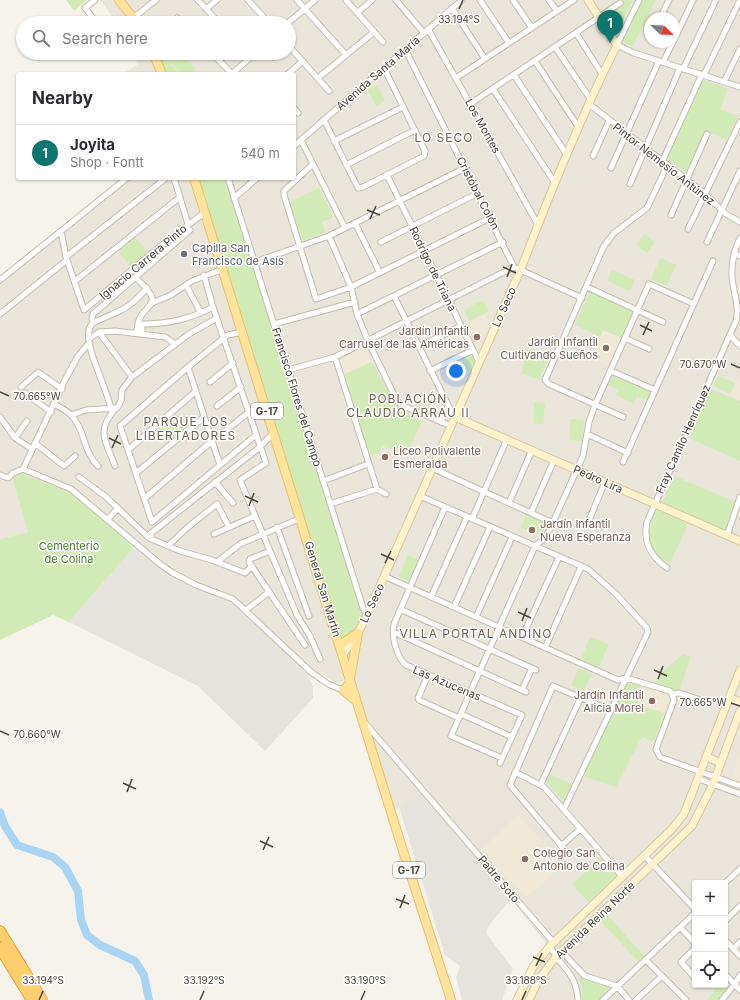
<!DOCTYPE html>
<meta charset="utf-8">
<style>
:root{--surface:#fff;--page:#f7f7f7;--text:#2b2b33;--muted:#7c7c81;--line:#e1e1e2;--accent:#0f766e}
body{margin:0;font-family:Inter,sans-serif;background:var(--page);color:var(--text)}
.controls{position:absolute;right:12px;bottom:12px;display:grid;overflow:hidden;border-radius:4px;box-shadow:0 1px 3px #0004}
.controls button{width:36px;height:36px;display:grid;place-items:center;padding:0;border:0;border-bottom:1px solid var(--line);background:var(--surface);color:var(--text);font:20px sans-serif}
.compass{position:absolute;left:644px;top:12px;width:36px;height:36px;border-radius:50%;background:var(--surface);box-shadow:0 1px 3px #0004;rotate:113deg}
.you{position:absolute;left:456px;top:371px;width:14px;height:14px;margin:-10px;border:3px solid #fff;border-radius:50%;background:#1a73e8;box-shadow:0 0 0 6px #1a73e833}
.badge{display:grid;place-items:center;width:26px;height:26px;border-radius:50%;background:var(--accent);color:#fff;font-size:13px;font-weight:700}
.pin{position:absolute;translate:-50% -33px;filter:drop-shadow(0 1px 2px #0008)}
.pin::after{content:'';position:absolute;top:21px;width:14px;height:12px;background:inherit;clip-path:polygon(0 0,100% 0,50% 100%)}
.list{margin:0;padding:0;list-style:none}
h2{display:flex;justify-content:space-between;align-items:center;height:52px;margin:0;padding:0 16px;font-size:17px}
h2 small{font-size:13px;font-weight:400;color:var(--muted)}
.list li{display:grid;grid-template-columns:26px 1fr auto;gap:12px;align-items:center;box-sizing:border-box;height:56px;padding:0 16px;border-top:1px solid var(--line)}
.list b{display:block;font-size:15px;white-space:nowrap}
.list p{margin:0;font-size:13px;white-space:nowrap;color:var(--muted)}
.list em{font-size:13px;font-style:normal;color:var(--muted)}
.icon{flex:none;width:22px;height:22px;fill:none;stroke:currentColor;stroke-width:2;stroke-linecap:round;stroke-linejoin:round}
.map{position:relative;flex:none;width:740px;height:1000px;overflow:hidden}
.search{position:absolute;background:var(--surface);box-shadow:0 1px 3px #0004;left:16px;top:16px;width:280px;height:44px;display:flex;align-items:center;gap:10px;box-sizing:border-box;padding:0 14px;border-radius:22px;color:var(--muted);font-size:15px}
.panel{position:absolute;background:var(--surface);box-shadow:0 1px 3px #0004;left:16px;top:72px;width:280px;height:108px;border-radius:4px}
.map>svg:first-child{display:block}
</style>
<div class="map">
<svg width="740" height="1000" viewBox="0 0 740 1000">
<rect width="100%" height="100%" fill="#f6f3ec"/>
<path fill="#eae5da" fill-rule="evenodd" d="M100,0H740V1000H515L530,966L546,944L511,899L421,795L389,813L347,677L339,684L321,674L310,679L308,675L245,614L163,570L70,492L61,488L21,474L28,532L0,539V277L121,178H294V74H123L138,64L131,53H289V23H117ZM650,18H674V42H650ZM695,883H725V985H695Z"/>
<path fill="#e6e2dd" d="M134,547L163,570L178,579L222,598L245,614L308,675L313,686V698L265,751L198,686L69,622Z
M421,794L511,899L489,925L486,933L513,969L502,1000H462L456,977L460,966L445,955L399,807Z"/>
<path fill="#efe8d6" d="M484,315L489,323L477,349L464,324Z
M603,330L622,338L609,366L591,358Z
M365,346L372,362L345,373L339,358Z
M740,376V401L731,397Z
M641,685L667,693L669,698L664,713L635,704Z
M740,753V782L731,778Z
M518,815L562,862V866L526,898L482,849Z"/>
<path fill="#d2eab5" d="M66,0H87L74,11Z
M623,0H633L616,35L602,13Z
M642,0H656L633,46L621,43Z
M157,53H178L169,62L180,74H167Z
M180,53L196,70L192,74H181L170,62Z
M704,80L728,89L720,109L738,116L727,140L706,131L688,174L667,158L701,83Z
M377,85L385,101L376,106L367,89Z
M199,178H224L286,363L364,614C363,626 352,635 342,639Z
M319,188L334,217L322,222L325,232L303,241L289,202Z
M644,234L655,242L647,253L636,245Z
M135,237L147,252L130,266L118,251Z
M660,258L676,265L667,286L651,279Z
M612,270L635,280L630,291L607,281Z
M590,291L634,311L622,338L603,330L600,337L575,325Z
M482,300L489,311L470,321L464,310Z
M527,349L548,359L539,380L522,373Z
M471,353L475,361L469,375L462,359Z
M372,362L397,409L422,421L407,455L382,446L379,454L369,456L345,374Z
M612,373L653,391L648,401L637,396L633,404L616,395L618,390L607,385Z
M718,376L735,383L730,394L713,386Z
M711,389L740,401V461L689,438Z
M534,402L545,403L543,424H534Z
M176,414L188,429L167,445L159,427Z
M571,419L584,420L582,441L569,440Z
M21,473L70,492L134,547L69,622L53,615L0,640V539L28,532L12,476Z
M674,476L736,502L725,530L662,504Z
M656,509L688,524L670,563C643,553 648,530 656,509Z
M526,515L544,523L539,535L521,527Z
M408,555L419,560L410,581L398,576Z
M590,637L609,644L599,667L581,659Z
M683,654L691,657L679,692L654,683L664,670Z
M579,668L592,674L584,691L571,685Z
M630,682L641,685L636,705L664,713L654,742L642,737L616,787L583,776L626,685Z
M549,774L572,784L564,802L546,782Z
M600,858L616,876L588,902L572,884Z
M608,916L644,956L638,961L601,922Z
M580,977C589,983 600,981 609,987V990L598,1000H582V985L578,978Z
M725,981L729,986L719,1000H707L719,985H725Z"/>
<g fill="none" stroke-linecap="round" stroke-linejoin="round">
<path stroke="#a9d4f2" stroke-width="8" d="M0,812L5,826L17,845L53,857L65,867L78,891L81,920L87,935L100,945L135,961L144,975L149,1000"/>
<g stroke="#c2bbae" stroke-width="7">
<path id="street" d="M95,0L85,8L97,23
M198,0L219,23
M248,0L269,23
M297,0L346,55
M346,0L383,42
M396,0L424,33
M480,0L509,43
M513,0L532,28
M549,0L557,11
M639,0L617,45L634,53L740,87
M452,8L485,59
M206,9L217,0
M663,12L669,0
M357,13L372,0
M133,18L156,0
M177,18L182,23
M288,23L315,0
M428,29L537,223
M576,33L602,74
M674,40L693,0
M289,46L329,91
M555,47L591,100
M405,49L514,267L582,298
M212,53L232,74
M246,53L250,57
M535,61L579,128
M663,62L673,42
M683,69L716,0
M232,74L255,53
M288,74L303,61
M514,75L567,155
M704,75L740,0
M318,78L374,32
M456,78L574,0
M724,82L740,49
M493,89L555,183
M470,104L620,3
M589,104L705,194L726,214L740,222
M294,108L298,113
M324,120L358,188L363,187L424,156L425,151L384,68
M301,140L345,228
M334,141L403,107
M294,146L462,0
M593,156L609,121
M662,162L702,74
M313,164L284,191V195L316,299L351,287L490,218
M346,165L415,130
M611,168L659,61
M387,175L479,362
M127,178L61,231L66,257L84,310L152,253L205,212
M174,178L188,224
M228,178L363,608L367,615
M630,184L680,68
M234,198L257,178
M671,215L707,134
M355,223L380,273
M688,229L740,122
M329,236L351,287L357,314L368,341L396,399L401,405L451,426
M381,242L478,193
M707,242L740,171
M734,253L740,256
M66,257L166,178
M255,262L329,236L465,168
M204,275L213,307L266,463L240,480L297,615L310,636L320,659
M136,278C172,311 137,300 137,332
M0,280L61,231
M75,281L180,197
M186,285L201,313
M587,287L663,322
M394,296L451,411L455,417
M152,303L171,295L192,281L223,269
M0,314L67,260
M357,314L503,242
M93,323C120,310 126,312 147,288
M274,324L355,302
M99,332L132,377
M242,332L228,335L224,338L188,367L120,426L152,522L256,435
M142,333V324C169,324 190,319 213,307
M730,335L740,346
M625,338L649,349
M89,339L99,332L115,331L165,337L175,344
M418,347L461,326
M335,357L377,489
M188,367L220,465
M288,370L335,357L514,267
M430,371L473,350
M611,371L655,390
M210,382L233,363
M21,387L38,372L62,389
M25,393L51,412
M54,404C59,407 66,410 70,414C85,428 83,452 98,466
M217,406L241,387
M111,409C107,388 85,348 89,331C89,328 91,325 93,323L92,318L93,314L190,230
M71,415L86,410L117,408L121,401L122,390L132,377L189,334L217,318
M0,417L15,438L32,449
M623,417L549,384L545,380L604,246L614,233L647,208L667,166
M441,422L448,406
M224,432L249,412
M587,434L628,453
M15,438L27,421
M35,443L64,466L75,456
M128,450L196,391
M623,462L713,261
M115,466C106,441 95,432 116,408
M432,468L553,523
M23,469L65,380L78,356L89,343
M136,473L204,417
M0,475L8,478L13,473L23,469L71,489L160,564L173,573L196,585L233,599L311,672L328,684L345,691
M79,477L105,496L149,538L180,551L212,560L245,573L252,566
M323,481L368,464
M215,482L233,503
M420,496L588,569L616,594L647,628L648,632L564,809
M144,499L212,441
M509,503L532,450
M330,504L377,489L386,494
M445,507L394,624C391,636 397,658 406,665L522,715L500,763
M531,513L554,460
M108,519L118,508
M472,519L507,439
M587,525L605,482
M277,527L309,616
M214,534L255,516
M727,536L740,497
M152,539L150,534L260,447L274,432
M168,546L188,527L217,504L229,527
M270,551L250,559L249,562L305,645
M217,562L240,544L301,518
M667,568C650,556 643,542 647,522L736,321C740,306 733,292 732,277C731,263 734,251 740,238
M384,576L618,680L626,678L670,691L672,694
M431,597L467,517
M454,607L490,527
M400,609L536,670
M246,610L269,592
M476,617L512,537
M394,632L526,692
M522,637L559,557
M545,648L581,567
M428,675L418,698L419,700L459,718
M522,690L532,668
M672,694L674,700L656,749L660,757L740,786
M672,694L680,693L700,700
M461,714L512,737
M365,723L553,942
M502,758L451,736L535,546L545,538L549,531L583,456L589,422L595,405L649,284L694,304
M515,772L544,787L622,876
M699,779L740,794
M541,784L581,697
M561,846L580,829
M565,850L510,785L553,686L610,710
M644,855L695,909
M725,883L740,869
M725,921L740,906
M680,927L695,943
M725,940L740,956
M550,946C561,969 576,971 578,1000
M695,948L681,962L695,978
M733,949L740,942
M561,951L585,976L617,986L629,1000
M646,960L686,1000
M725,974L740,990
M603,1000L695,913
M636,1000L662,976
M722,1000L735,984L740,975"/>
</g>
<g stroke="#d6c79b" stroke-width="9">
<path id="secondary" d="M455,417L740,541
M343,654L358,633L367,615L520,271C550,194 580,118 617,45L588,0
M728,701L733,699L740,702
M707,757L721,763
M517,1000L533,967L550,946L671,830L684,814L740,670
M529,1000L539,979L555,958L692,826L713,784L740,711"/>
</g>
<g stroke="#e6c16a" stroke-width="10">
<path id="primary" d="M119,0L137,23
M153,53L162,74
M194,178L404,854L451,1000
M340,645L358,633
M356,701L343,690L349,684L358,633"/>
</g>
<g stroke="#e0a43c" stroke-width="12">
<path id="highway" d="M0,931L42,1000
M0,948L32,1000"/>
</g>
<use href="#street" stroke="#fff" stroke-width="5"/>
<use href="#secondary" stroke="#fff3cd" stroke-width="7"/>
<use href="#primary" stroke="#ffe39c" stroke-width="8"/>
<use href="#highway" stroke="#ffcf6e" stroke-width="10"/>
</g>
<path fill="none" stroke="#4b4439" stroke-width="1.5" d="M459,9L463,0M367,210L380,215M370,219L376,206M503,267L516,273M507,277L512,264M640,325L652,331M643,335L649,322M731,364L740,368M0,392L9,396M109,438L121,444M112,448L118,435M245,496L258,502M249,506L254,493M381,554L394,560M385,563L391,551M518,612L531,618M522,621L527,608M654,670L667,676M658,679L663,666M731,703L740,706M0,731L9,735M123,783L136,789M127,792L132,779M260,841L273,847M263,850L269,837M396,899L409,904M400,908L405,895M533,957L545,962M536,966L542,953M39,1000L43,991M200,1000L204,991M361,1000L365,991M522,1000L526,991"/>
<circle fill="#6b7280" stroke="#fff" stroke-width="1.5" cx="184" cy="254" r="4"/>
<g fill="#8d6e63" stroke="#fff" stroke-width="1.5">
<circle cx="477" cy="337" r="4"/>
<circle cx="606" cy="348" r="4"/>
<circle cx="385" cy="457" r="4"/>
<circle cx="532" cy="530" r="4"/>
<circle cx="652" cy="701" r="4"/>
<circle cx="525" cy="859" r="4"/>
</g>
<g text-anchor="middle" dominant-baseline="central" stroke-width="3" stroke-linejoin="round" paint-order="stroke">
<g fill="#fff" stroke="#817c74" stroke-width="1">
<rect x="251" y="403" width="32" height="16" rx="3"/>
<rect x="393" y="862" width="32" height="16" rx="3"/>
</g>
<g font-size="10" font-weight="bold" fill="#4b4439">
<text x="267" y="411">G-17</text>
<text x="409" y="870">G-17</text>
</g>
<g font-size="11" fill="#4b4439" stroke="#fff">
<text transform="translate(378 73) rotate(-41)">Avenida Santa María</text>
<text transform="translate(483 126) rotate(61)">Los Montes</text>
<text transform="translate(664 164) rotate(38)">Pintor Nemesio Antúnez</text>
<text transform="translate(478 193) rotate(63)">Cristóbal Colón</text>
<text transform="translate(143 262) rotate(-40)">Ignacio Carrera Pinto</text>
<text transform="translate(433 269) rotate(64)">Rodrigo de Triana</text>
<text transform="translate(504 307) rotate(-66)">Lo Seco</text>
<text transform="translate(297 397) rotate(73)">Francisco Flores del Campo</text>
<text transform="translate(683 439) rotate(-66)">Fray Camilo Henríquez</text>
<text transform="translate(598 479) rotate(24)">Pedro Lira</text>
<text transform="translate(323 589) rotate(73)">General San Martín</text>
<text transform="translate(372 603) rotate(-65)">Lo Seco</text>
<text transform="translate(447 683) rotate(23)">Las Azucenas</text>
<text transform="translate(499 879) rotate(50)">Padre Soto</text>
<text transform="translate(595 920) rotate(-44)">Avenida Reina Norte</text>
</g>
<g font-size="11" fill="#5b616d" stroke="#fff" text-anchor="start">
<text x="192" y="248">Capilla San<tspan x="192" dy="13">Francisco de Asís</tspan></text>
</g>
<g font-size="11" fill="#785e54" stroke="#fff" text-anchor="end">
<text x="469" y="331">Jardín Infantil<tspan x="469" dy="13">Carrusel de las Américas</tspan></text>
<text x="598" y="342">Jardín Infantil<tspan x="598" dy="13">Cultivando Sueños</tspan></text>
<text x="393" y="451" text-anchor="start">Liceo Polivalente<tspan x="393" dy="13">Esmeralda</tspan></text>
<text x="540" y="524" text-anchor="start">Jardín Infantil<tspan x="540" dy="13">Nueva Esperanza</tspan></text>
<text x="644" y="695">Jardín Infantil<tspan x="644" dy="13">Alicia Morel</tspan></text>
<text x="533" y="853" text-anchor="start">Colegio San<tspan x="533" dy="13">Antonio de Colina</tspan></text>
</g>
<g font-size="11" fill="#4a7f2a" stroke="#fff">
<text x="69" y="546">Cementerio<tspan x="69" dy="13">de Colina</tspan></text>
</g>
<g font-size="12" letter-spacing="1" fill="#6e6250" stroke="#fff">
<text x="444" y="137">LO SECO</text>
<text x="408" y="398">POBLACIÓN<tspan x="408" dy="14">CLAUDIO ARRAU II</tspan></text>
<text x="186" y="421">PARQUE LOS<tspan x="186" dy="14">LIBERTADORES</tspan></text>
<text x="476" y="633">VILLA PORTAL ANDINO</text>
</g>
</g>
<g font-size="10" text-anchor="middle" fill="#4b4439" stroke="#fff" stroke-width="3" stroke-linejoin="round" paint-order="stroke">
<text x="459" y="23">33.194°S</text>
<text x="703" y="368">70.670°W</text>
<text x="37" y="400">70.665°W</text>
<text x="703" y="706">70.665°W</text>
<text x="37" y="738">70.660°W</text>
<text x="43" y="984">33.194°S</text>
<text x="204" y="984">33.192°S</text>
<text x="365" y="984">33.190°S</text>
<text x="526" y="984">33.188°S</text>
</g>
</svg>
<div class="controls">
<button>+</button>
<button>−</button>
<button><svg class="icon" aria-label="locate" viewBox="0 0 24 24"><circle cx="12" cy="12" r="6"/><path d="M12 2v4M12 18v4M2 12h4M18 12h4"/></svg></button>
</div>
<svg class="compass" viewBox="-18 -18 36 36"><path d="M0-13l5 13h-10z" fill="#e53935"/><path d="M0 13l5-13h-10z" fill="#7c7c81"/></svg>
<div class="you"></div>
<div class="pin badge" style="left:610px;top:43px">1</div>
<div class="search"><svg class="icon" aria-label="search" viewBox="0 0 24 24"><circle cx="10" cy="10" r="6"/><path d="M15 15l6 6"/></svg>Search here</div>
<section class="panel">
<h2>Nearby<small></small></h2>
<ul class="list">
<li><span class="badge">1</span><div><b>Joyita</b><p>Shop · Fontt</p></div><em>540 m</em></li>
</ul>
</section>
</div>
